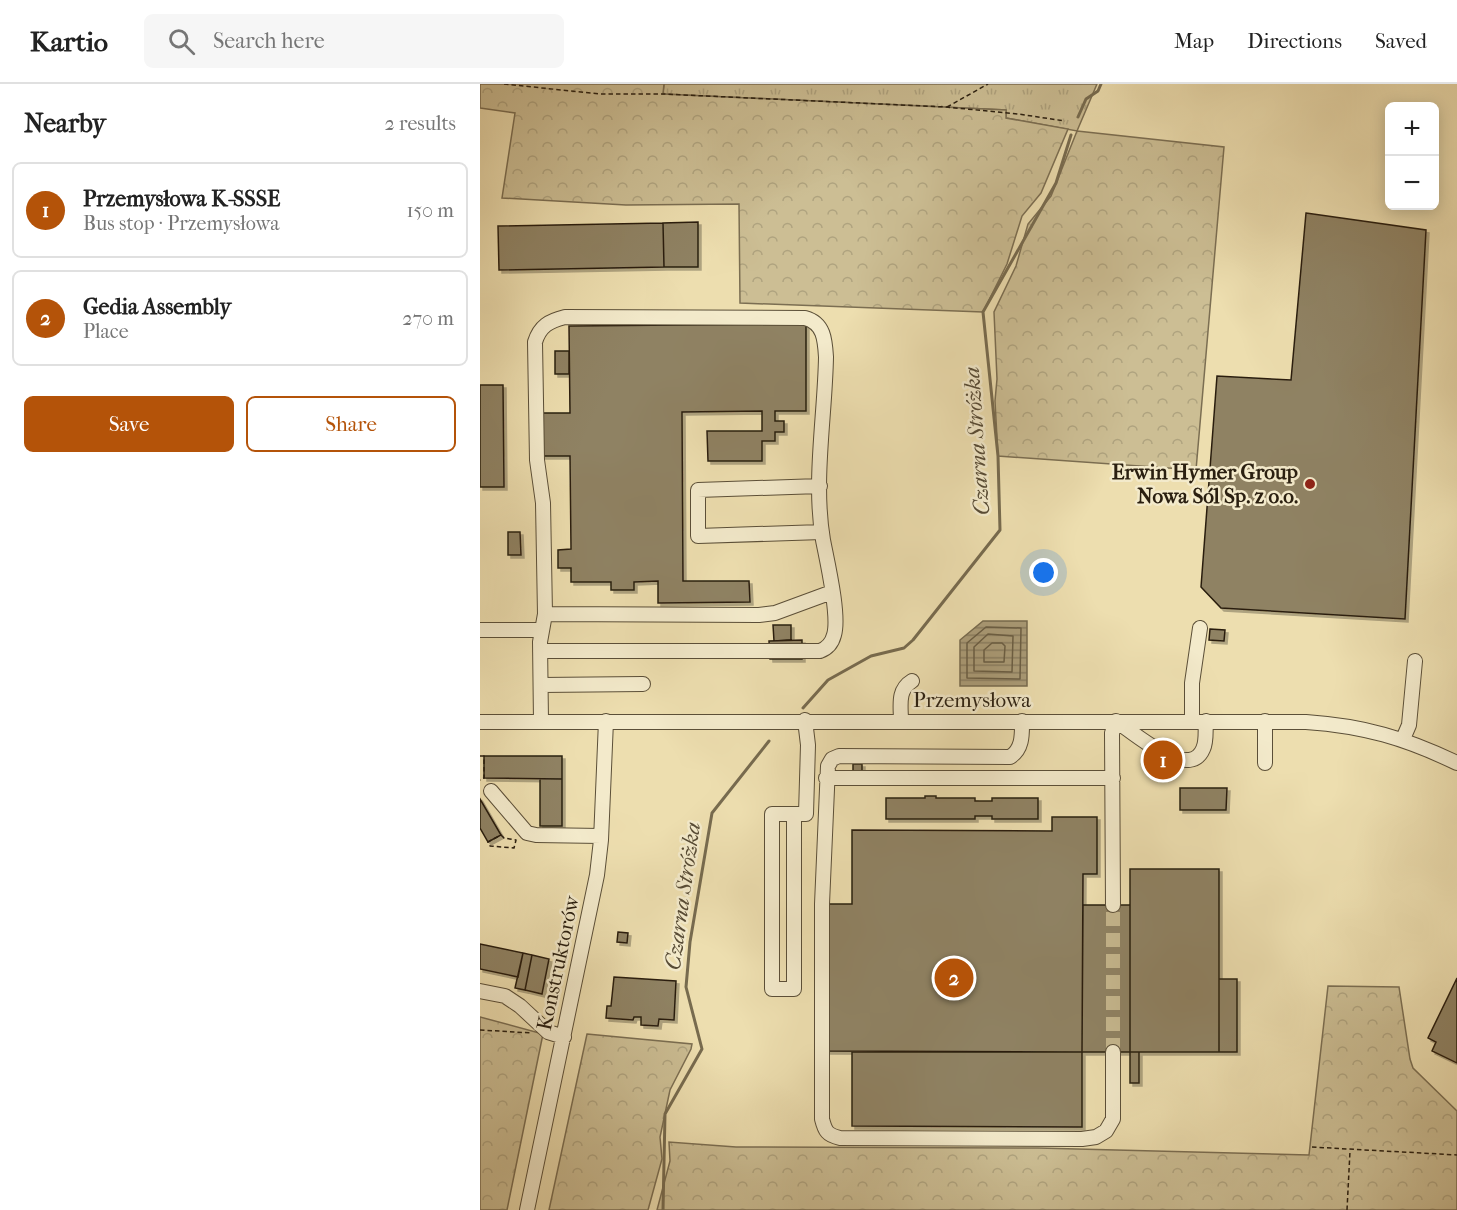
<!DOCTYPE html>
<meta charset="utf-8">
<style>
:root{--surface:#fff;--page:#f6f6f6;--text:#222;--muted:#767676;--line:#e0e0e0;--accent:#b45309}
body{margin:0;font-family:"IM FELL French Canon",serif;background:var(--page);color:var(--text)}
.controls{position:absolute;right:18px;top:18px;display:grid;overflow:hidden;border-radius:9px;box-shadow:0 3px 15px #0003}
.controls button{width:54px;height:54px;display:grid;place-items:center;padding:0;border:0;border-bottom:2px solid var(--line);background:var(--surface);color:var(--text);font:30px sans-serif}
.you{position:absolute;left:564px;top:489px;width:21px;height:21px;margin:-15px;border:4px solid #fff;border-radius:50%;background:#1a73e8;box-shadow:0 0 0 9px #1a73e833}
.badge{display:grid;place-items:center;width:39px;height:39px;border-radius:50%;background:var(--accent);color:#fff;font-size:20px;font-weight:700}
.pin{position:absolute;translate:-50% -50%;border:3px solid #fff;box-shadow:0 2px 6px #0006}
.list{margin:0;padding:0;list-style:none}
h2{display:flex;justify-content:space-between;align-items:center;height:78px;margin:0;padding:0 24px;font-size:26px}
h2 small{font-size:20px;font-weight:400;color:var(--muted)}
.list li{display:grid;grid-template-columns:39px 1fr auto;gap:18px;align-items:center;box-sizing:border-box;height:96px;margin:0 12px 12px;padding:0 12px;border:2px solid var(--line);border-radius:9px}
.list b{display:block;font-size:22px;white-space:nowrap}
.list p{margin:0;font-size:20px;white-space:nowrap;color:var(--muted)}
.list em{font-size:20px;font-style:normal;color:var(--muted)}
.actions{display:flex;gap:12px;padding:18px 24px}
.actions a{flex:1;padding:14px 0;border:2px solid var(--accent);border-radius:9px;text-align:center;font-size:21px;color:var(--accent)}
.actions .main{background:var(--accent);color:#fff}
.icon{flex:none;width:33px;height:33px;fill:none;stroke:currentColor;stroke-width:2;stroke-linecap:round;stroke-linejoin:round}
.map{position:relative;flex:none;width:977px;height:1126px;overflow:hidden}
header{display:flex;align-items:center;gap:36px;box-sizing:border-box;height:84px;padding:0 30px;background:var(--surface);border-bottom:2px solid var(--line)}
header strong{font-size:28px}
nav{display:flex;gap:33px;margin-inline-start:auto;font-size:21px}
.search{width:420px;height:54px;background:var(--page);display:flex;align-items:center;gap:15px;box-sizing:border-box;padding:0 21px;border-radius:9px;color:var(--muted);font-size:22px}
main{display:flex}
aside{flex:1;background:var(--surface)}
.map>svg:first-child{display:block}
</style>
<header>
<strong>Kartio</strong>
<div class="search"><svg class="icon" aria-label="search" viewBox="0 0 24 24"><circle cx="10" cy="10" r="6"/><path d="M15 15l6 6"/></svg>Search here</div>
<nav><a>Map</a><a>Directions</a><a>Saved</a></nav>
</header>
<main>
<aside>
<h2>Nearby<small>2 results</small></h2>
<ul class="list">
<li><span class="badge">1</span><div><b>Przemysłowa K-SSSE</b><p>Bus stop · Przemysłowa</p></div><em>150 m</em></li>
<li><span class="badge">2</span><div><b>Gedia Assembly</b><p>Place</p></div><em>270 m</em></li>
</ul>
<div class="actions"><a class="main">Save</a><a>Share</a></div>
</aside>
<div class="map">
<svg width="977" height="1126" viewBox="0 0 977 1126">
<defs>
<pattern id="grass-tufts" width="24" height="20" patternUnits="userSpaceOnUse" patternTransform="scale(1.5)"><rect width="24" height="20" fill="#ccbe94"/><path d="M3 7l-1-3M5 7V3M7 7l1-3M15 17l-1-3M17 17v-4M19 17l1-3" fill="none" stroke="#afa37f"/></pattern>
<pattern id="forest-crowns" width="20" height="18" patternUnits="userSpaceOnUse" patternTransform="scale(1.5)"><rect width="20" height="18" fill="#ccbe94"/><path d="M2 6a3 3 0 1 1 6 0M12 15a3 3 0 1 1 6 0" fill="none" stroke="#afa37f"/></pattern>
<pattern id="water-rules" width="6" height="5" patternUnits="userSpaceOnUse" patternTransform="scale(1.5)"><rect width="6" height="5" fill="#ab9d79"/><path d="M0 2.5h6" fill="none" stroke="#8b7f62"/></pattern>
<filter id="shadow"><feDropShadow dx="3" dy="3" stdDeviation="0" flood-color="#0004"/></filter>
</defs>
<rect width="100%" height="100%" fill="#eddeaf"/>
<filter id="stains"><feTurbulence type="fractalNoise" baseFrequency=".00333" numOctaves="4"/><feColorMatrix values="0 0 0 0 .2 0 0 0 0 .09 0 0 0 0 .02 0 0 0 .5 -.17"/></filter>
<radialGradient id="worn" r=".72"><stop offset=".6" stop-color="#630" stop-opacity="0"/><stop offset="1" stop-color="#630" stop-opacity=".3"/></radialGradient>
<path fill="url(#grass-tufts)" stroke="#7b6e52" stroke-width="1.5" d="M184,0H617L597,47L526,34V26L183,10Z"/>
<path fill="url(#forest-crowns)" stroke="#7b6e52" stroke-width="1.5" d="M0,0H184L183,10L526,26V34L588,45L561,109L542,132L527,180L503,228L260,219L259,120L146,121L22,114L35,29L0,24Z
M597,47L744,63L716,386L518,372L515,317L517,295L514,228L536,182L548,140L571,112Z
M848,902L919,903L930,975L933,984L977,1027V1126H177L190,1077L189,1058L256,1063L558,1064L829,1071Z
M0,933L63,950L27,1126H0Z
M107,950L212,960L211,965L190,1006L180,1053L182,1075L168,1126H69Z"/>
<path fill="url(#water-rules)" stroke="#776b4f" stroke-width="1.5" d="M503,537H547V602H480V556Z"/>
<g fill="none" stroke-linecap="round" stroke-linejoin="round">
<path stroke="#6a5e44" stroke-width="1.5" d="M506,543L541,544L540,595L487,594V559Z
M508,550L533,552L532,588L494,587V563Z
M522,559L525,562L524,578H504V566L512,559Z"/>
<path stroke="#776b4f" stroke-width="3" d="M598,33L606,15L618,7L621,0
M323,624L348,596L391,572L424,564L433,556L520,446L518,372L503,228L576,99L591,51
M183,1126L185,1030L222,965L206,903L210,858L232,729L289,657"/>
</g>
<path fill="#8f8263" stroke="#2a1f10" stroke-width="1.5" filter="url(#shadow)" d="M826,129L946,146L925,535L741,524L721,503L737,292L811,296Z
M218,138V183H184L183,139Z
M183,139L184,183L19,186L18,142Z
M326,240V327H295V337H304V348H295V357H282V377H228L227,347H282V327L202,328L203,497H269L270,518L178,519V497L154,498V506H131V498H91V484H78V466L91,465L90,372H62V329H90L89,242Z
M75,267H89V290H75Z
M0,301H23L24,403H0Z
M28,448H40L41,471H28Z
M293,541H311V556L294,557Z
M730,545L745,546L744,557L729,556Z
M322,556V575H290L289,557Z
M4,672H82V695L4,694Z
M373,680H382V688H373Z
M60,695H82V742H60Z
M700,704H747L746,726H700Z
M445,712H456V714H495V717H512V714H558V735H512V732H495V735H406V714H445Z
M0,715L21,751L8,758L0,744Z
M572,733H617V790H603L602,968L345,967L346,820H372V746L572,747Z
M650,785H739V968H650Z
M603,821H650V968H602Z
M138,848L148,849L147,859L137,858Z
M0,860L43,869L38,893L0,885Z
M43,869L52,871L45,906L35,904Z
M52,871L69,875L62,910L45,906Z
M134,893L196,897L194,936L179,935L178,942L161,941V933H154L153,936L126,934L127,922H131Z
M977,894V979L952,967L956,958L948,954Z
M739,895H757V968H739Z
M372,968H602V1043L372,1042Z
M650,968H659V999H650Z"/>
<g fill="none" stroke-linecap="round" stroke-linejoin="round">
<path stroke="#c6b88f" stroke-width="14" stroke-dasharray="14 7" stroke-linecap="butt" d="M633,968V821"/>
<g stroke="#5b4f38" stroke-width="16">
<path id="minor" d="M340,402L218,406V452L342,448
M65,530L279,531L295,529L352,508
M0,546H61
M60,567H340C348,564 352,559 354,551C360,532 347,477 343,456C333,397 345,332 346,273C345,256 344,239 325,234L85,233C69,237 60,242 55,258L57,376L63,419L65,530L60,558L61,637
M61,601L163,600
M421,637C421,622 417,606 432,597
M542,637C542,650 543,665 530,673L359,672L352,675L348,682L342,820V1035C345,1047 347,1051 360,1054L602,1055L616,1053L626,1047L633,1035V968
M712,637V599L720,544
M0,638H826C884,642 925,654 977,679
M923,655L929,641L935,577
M785,679V637
M346,694H633
M11,707L47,749L56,751L121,752
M314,730V905H292V730H326L328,661L325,636
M633,821L632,649L636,637C653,648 709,698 723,665C727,657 725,646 726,637
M0,907L25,912L40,922L68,948L84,953
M47,1126L117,791L121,756L126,637"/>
</g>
<path stroke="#2a1f10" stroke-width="1.5" stroke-dasharray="4.5 3" stroke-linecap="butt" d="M24,0L120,10H183L466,23L538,30L585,37
M467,23L508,0
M0,672H4V694L0,696
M21,751L24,754L36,756L34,764L10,762L8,758Z
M0,946L52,949
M832,1063L977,1071
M867,1126L870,1067"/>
<use href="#minor" stroke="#f3eacb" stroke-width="14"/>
</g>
<circle fill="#8f2418" stroke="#f3eacb" stroke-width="2" cx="830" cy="400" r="6"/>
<g text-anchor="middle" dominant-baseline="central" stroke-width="5" stroke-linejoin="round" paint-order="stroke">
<g font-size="21" font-weight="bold" fill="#2a1f10" stroke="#f3eacb" text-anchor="end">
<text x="818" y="388">Erwin Hymer Group<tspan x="818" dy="24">Nowa Sól Sp. z o.o.</tspan></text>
</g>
<g font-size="21" fill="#2a1f10" stroke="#f3eacb">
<text x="492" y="616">Przemysłowa</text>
<text transform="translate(78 879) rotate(-78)">Konstruktorów</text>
</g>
<g font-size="22" font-style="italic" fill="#574b35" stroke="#f3eacb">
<text transform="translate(497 357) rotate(-94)">Czarna Stróżka</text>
<text transform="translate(203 812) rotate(-82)">Czarna Stróżka</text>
</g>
</g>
<rect width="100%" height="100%" filter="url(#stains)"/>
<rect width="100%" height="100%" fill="url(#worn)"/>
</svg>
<div class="controls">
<button>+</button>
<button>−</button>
</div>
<div class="you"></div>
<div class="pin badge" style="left:683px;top:676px">1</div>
<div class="pin badge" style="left:474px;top:894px">2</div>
</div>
</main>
